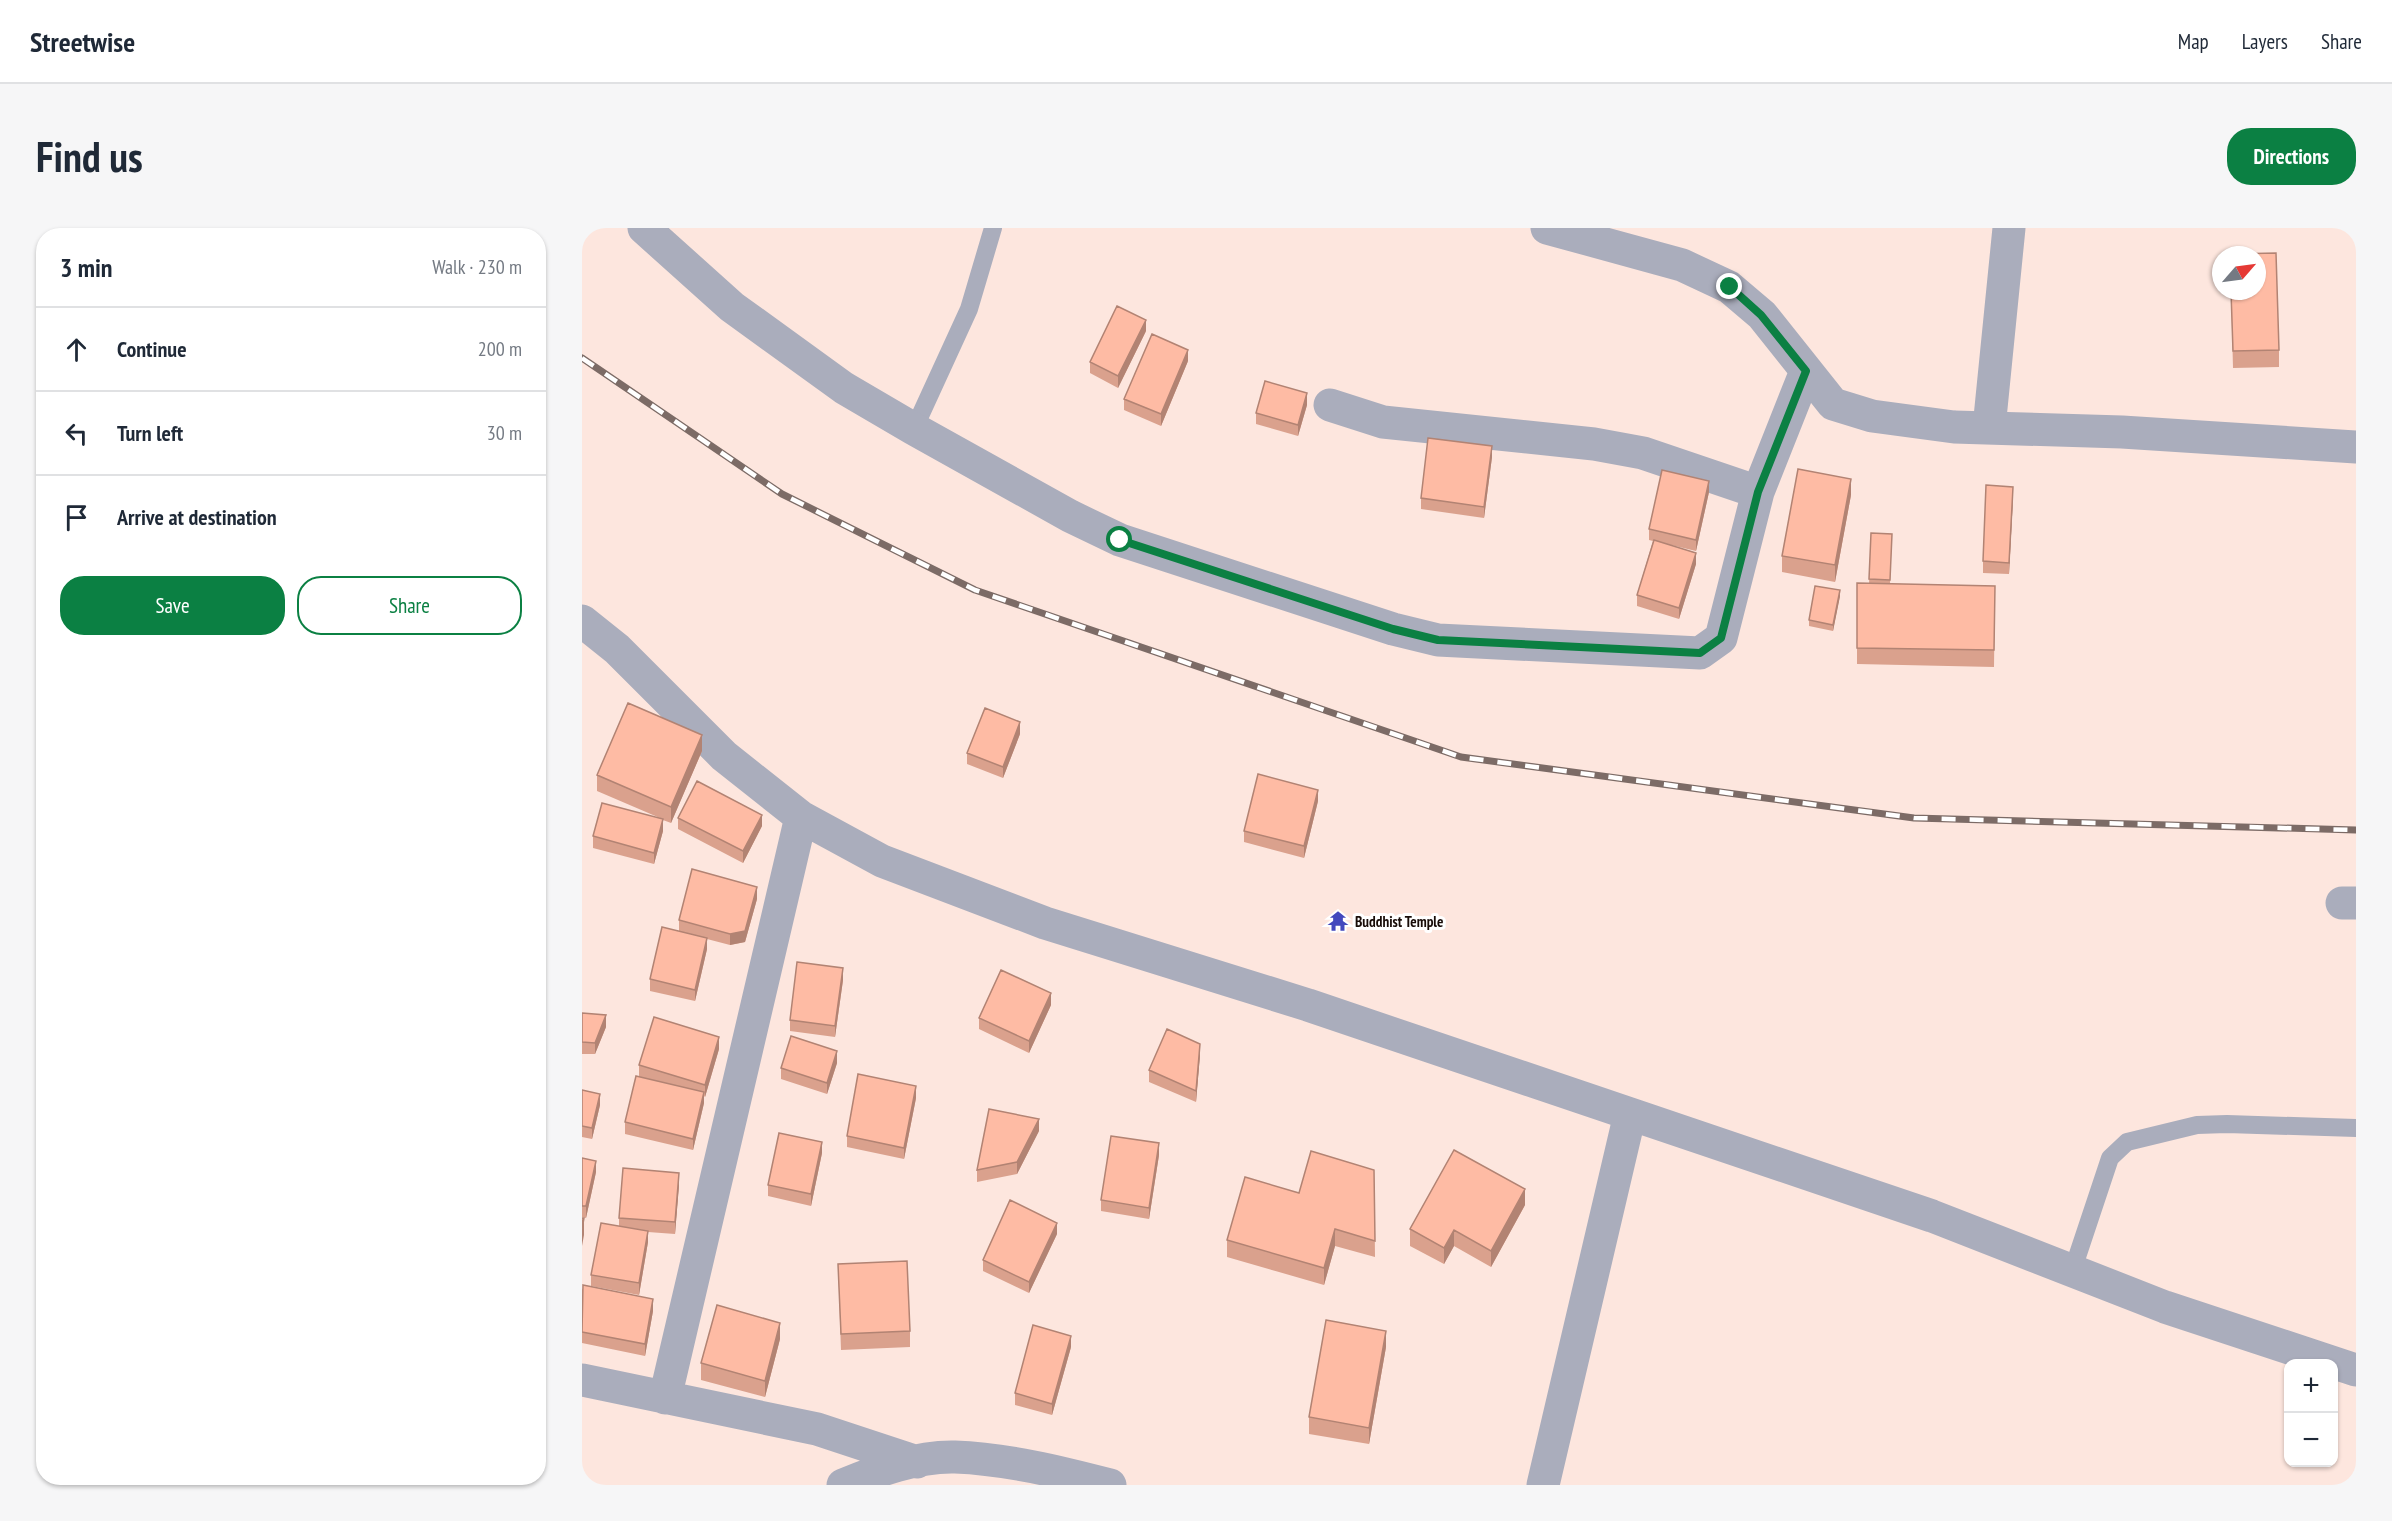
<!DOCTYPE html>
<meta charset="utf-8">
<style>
:root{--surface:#fff;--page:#f6f6f7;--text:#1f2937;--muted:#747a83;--line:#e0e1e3;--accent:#0b8043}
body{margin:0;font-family:"PT Sans Narrow",sans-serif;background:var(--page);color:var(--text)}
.controls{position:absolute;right:18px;bottom:18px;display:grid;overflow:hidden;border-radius:12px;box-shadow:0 2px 4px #0004}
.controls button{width:54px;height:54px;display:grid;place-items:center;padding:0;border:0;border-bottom:2px solid var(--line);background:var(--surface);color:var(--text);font:30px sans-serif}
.compass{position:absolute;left:1630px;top:18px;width:54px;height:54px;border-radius:50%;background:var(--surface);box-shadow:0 2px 4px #0004;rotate:62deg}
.stop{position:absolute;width:18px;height:18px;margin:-14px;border:4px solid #0b8043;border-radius:50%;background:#fff}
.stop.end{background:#0b8043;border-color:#fff;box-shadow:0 2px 6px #0008}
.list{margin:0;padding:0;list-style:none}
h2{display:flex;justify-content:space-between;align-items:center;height:78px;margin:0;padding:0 24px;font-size:26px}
h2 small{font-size:20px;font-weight:400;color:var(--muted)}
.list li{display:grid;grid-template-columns:39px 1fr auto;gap:18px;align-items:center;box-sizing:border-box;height:84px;padding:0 24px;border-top:2px solid var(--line)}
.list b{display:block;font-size:22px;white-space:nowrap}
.list em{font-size:20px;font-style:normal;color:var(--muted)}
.actions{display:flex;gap:12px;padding:18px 24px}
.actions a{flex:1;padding:14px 0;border:2px solid var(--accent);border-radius:24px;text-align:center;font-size:21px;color:var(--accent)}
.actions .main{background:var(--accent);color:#fff}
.icon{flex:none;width:33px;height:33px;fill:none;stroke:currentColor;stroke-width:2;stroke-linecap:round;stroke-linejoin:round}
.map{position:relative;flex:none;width:1774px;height:1257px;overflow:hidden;border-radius:24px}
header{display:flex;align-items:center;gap:36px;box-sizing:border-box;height:84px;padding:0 30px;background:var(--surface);border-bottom:2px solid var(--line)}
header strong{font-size:28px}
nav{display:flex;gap:33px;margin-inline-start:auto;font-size:21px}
.intro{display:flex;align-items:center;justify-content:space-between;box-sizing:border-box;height:144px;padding:0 36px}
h1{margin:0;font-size:42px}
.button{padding:15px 27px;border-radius:24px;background:var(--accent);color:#fff;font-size:21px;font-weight:700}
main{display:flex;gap:36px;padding:0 36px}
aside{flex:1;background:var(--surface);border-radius:24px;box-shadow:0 2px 4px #0004}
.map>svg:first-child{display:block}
</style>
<header>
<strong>Streetwise</strong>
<nav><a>Map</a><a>Layers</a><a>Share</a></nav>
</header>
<div class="intro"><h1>Find us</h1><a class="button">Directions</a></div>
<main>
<aside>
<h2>3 min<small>Walk · 230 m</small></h2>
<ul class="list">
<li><svg class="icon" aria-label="ahead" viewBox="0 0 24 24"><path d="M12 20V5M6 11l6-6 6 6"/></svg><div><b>Continue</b></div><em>200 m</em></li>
<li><svg class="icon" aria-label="left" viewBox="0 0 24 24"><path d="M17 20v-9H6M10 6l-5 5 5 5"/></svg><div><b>Turn left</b></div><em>30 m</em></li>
<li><svg class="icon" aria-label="arrive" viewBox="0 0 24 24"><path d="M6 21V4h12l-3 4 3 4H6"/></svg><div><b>Arrive at destination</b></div></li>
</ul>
<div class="actions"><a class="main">Save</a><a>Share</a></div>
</aside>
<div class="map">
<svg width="1774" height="1257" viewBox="0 0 1774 1257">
<rect width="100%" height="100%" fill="#fde6de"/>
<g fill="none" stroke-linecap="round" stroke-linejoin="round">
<path stroke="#aaadbc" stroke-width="18" d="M332,201L387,81L411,0
M1491,1041L1528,930L1545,914L1615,897L1645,896L1774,900"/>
<path stroke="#aaadbc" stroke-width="33" d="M62,0L150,79L262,160L332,201L488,288L538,312L811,401L856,412L1118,425L1139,410L1176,264L1224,143
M965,0L1100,37L1147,59L1180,87L1251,176L1290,188L1372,199L1540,204L1774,219
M748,177L801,194L1012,216L1061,225L1176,264
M1407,200L1427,0
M0,393L35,421L142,528L219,589L300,633L463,695L726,777L1350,988L1583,1079L1774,1142
M1760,675H1774
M0,1152L235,1201L335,1234
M83,1170L219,589
M261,1257C295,1243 335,1228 373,1229C425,1231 478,1244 528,1257
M961,1257L1048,886"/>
<g stroke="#7c6b66" stroke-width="7">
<path id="rail" d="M0,130L200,266L393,362L879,529L1332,590L1774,602"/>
</g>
<use href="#rail" stroke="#fff" stroke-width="4.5" stroke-dasharray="14" stroke-linecap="butt"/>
</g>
<path fill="#daa18d" d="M1649,63L1697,122V139L1651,140Z
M564,103L536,160L508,145V134Z
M606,133L579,198L542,182V171Z
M725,177L716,208L674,196V185Z
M910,229L902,290L839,281V270Z
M1127,264L1114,323L1089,317L1114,336L1097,391L1055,378V367L1071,313L1067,312V301Z
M1269,267L1253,354L1200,344V328Z
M1431,270L1427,346L1401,345V333Z
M1289,305L1310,306L1308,356L1413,358L1412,439L1275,436V355L1287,356Z
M1258,368L1251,403L1227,398V392Z
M438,506L421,550L385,536V525Z
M120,523L89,595L81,592V603L72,636L11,620V608L78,590L15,563V547Z
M736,573L722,630L662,614V603Z
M96,590L180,598L161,635L96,601Z
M175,671L163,714L148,717L125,711V721L113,773L68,763V751L97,703V692Z
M261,752L253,809L208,803V792Z
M469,777L447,825L397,801V790Z
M0,785L24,799L13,826H0Z
M137,821L123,869L122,868V875L111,922L43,906V894L57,848V837Z
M618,827L614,874L567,854V842Z
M255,835L245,866L199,851V840Z
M0,862L18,877L10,911L0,909Z
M334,870L322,931L265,919V908Z
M457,903L435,946L395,954V942Z
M240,925L229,978L186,968V957Z
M577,927L567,991L519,983V972Z
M0,930L14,944L4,990L0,989Z
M792,942L793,1029L753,1018L742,1057L645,1029V1012L717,965Z
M97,957L93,1006L66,1004V1014L57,1067L9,1058V1047L37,998V990Z
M943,977L909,1039L872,1018L862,1036L828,1018V1001Z
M475,1006L447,1065L401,1043V1032Z
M256,1036L328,1103V1119L259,1122Z
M0,1061L71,1083L63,1128L0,1115Z
M198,1111L183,1169L119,1152V1135Z
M489,1119L470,1187L433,1177V1165Z
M804,1119L787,1216L727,1206V1189Z"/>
<path fill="#b28373" d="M564,92V103L536,160V148Z
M606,122V133L579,198V186Z
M725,165V177L716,208V197Z
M910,218V229L902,290V279Z
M1269,251V267L1253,354V337Z
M1127,253V264L1114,323V312Z
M1431,259V270L1427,346V335Z
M1114,325V336L1097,391V380Z
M1258,362V368L1251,403V397Z
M438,494V506L421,550V539Z
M120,507V523L89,595V579Z
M736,562V573L722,630V618Z
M180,587V598L161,635V623Z
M81,591V603L72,636V625Z
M175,659V671L163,714L148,717V706Z
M125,710V721L113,773V762Z
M261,740V752L253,809V798Z
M469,765V777L447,825V813Z
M24,787V799L13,826V815Z
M137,809V821L123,869V857Z
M618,816V827L614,874V863Z
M255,823V835L245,866V855Z
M334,858V870L322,931V920Z
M122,864V875L111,922V911Z
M18,866V877L10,911V900Z
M457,891V903L435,946V934Z
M240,914V925L229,978V966Z
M577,915V927L567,991V980Z
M14,933V944L4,990V978Z
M97,945V957L93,1006V994Z
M943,961V977L909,1039V1023Z
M2,990V1007L0,1018V1001Z
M475,995V1006L447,1065V1054Z
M753,1001V1018L742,1057V1040Z
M872,1002V1018L862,1036V1020Z
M66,1003V1014L57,1067V1055Z
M71,1071V1083L63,1128V1116Z
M198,1095V1111L183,1169V1153Z
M804,1103V1119L787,1216V1200Z
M489,1108V1119L470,1187V1176Z"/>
<path fill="#febba4" stroke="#b28373" stroke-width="1.5" d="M1694,25L1697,122L1651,123L1649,63H1675V27L1649,26Z
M535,78L564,92L536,148L508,134Z
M570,106L606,122L579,186L542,171Z
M683,153L725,165L716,197L674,185Z
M846,210L910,218L902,279L839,270Z
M1216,241L1269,251L1253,337L1200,328Z
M1080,242L1127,253L1114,312L1067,301Z
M1404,257L1431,259L1427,335L1401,333Z
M1289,305L1310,306L1308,352L1287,351Z
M1072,312L1114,325L1097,380L1055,367Z
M1275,355L1413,358L1412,422L1275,420Z
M1233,358L1258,362L1251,397L1227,392Z
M46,475L120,507L89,579L15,547Z
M403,480L438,494L421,539L385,525Z
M676,546L736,562L722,618L662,603Z
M115,553L180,587L161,623L96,590Z
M20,575L81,591L72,625L11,608Z
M110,641L175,659L163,703L148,706L97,692Z
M80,699L125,710L113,762L68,751Z
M215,734L261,740L253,798L208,792Z
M419,742L469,765L447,813L397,790Z
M0,785L24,787L13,815L0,814Z
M72,789L137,809L123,857L57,837Z
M585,801L618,816L614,863L567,842Z
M209,808L255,823L245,855L199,840Z
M276,846L334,858L322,920L265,908Z
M54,848L122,864L111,911L43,894Z
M0,862L18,866L10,900L0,898Z
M407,881L457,891L435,934L395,942Z
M197,905L240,914L229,966L186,957Z
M529,908L577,915L567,980L519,972Z
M872,922L943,961L909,1023L872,1002L862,1020L828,1001Z
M729,923L792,942L793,1013L753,1001L742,1040L645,1012L663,949L717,965Z
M0,930L14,933L4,978H0Z
M41,940L97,945L93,994L37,990Z
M428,972L475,995L447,1054L401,1032Z
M0,990H2L0,1001Z
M19,995L66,1003L57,1055L9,1047Z
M325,1033L328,1103L259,1106L256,1036Z
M1,1057L71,1071L63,1116L0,1104Z
M135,1077L198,1095L183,1153L119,1135Z
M744,1092L804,1103L787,1200L727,1189Z
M451,1097L489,1108L470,1176L433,1165Z"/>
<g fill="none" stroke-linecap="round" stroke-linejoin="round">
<path stroke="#0b8043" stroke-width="8" d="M538,312L811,401L856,412L1118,425L1139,410L1176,264L1224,143L1179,87L1148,59"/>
</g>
<defs>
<g id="temple-bare" transform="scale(1.62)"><path d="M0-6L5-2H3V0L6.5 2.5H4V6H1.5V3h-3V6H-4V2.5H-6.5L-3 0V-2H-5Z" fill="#4348bd" stroke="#fff" stroke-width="2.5" paint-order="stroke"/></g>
</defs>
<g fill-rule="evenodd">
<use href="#temple-bare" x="756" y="693"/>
</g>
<g text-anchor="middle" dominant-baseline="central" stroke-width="6" stroke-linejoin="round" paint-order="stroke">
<g font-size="15" font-weight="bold" fill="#180c08" stroke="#fff" text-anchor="start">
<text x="773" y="693">Buddhist Temple</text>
</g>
</g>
</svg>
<div class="controls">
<button>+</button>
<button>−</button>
</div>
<svg class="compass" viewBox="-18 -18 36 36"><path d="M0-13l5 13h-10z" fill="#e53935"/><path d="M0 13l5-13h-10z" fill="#747a83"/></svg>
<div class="stop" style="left:538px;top:312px"></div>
<div class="stop end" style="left:1148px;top:59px"></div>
</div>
</main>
